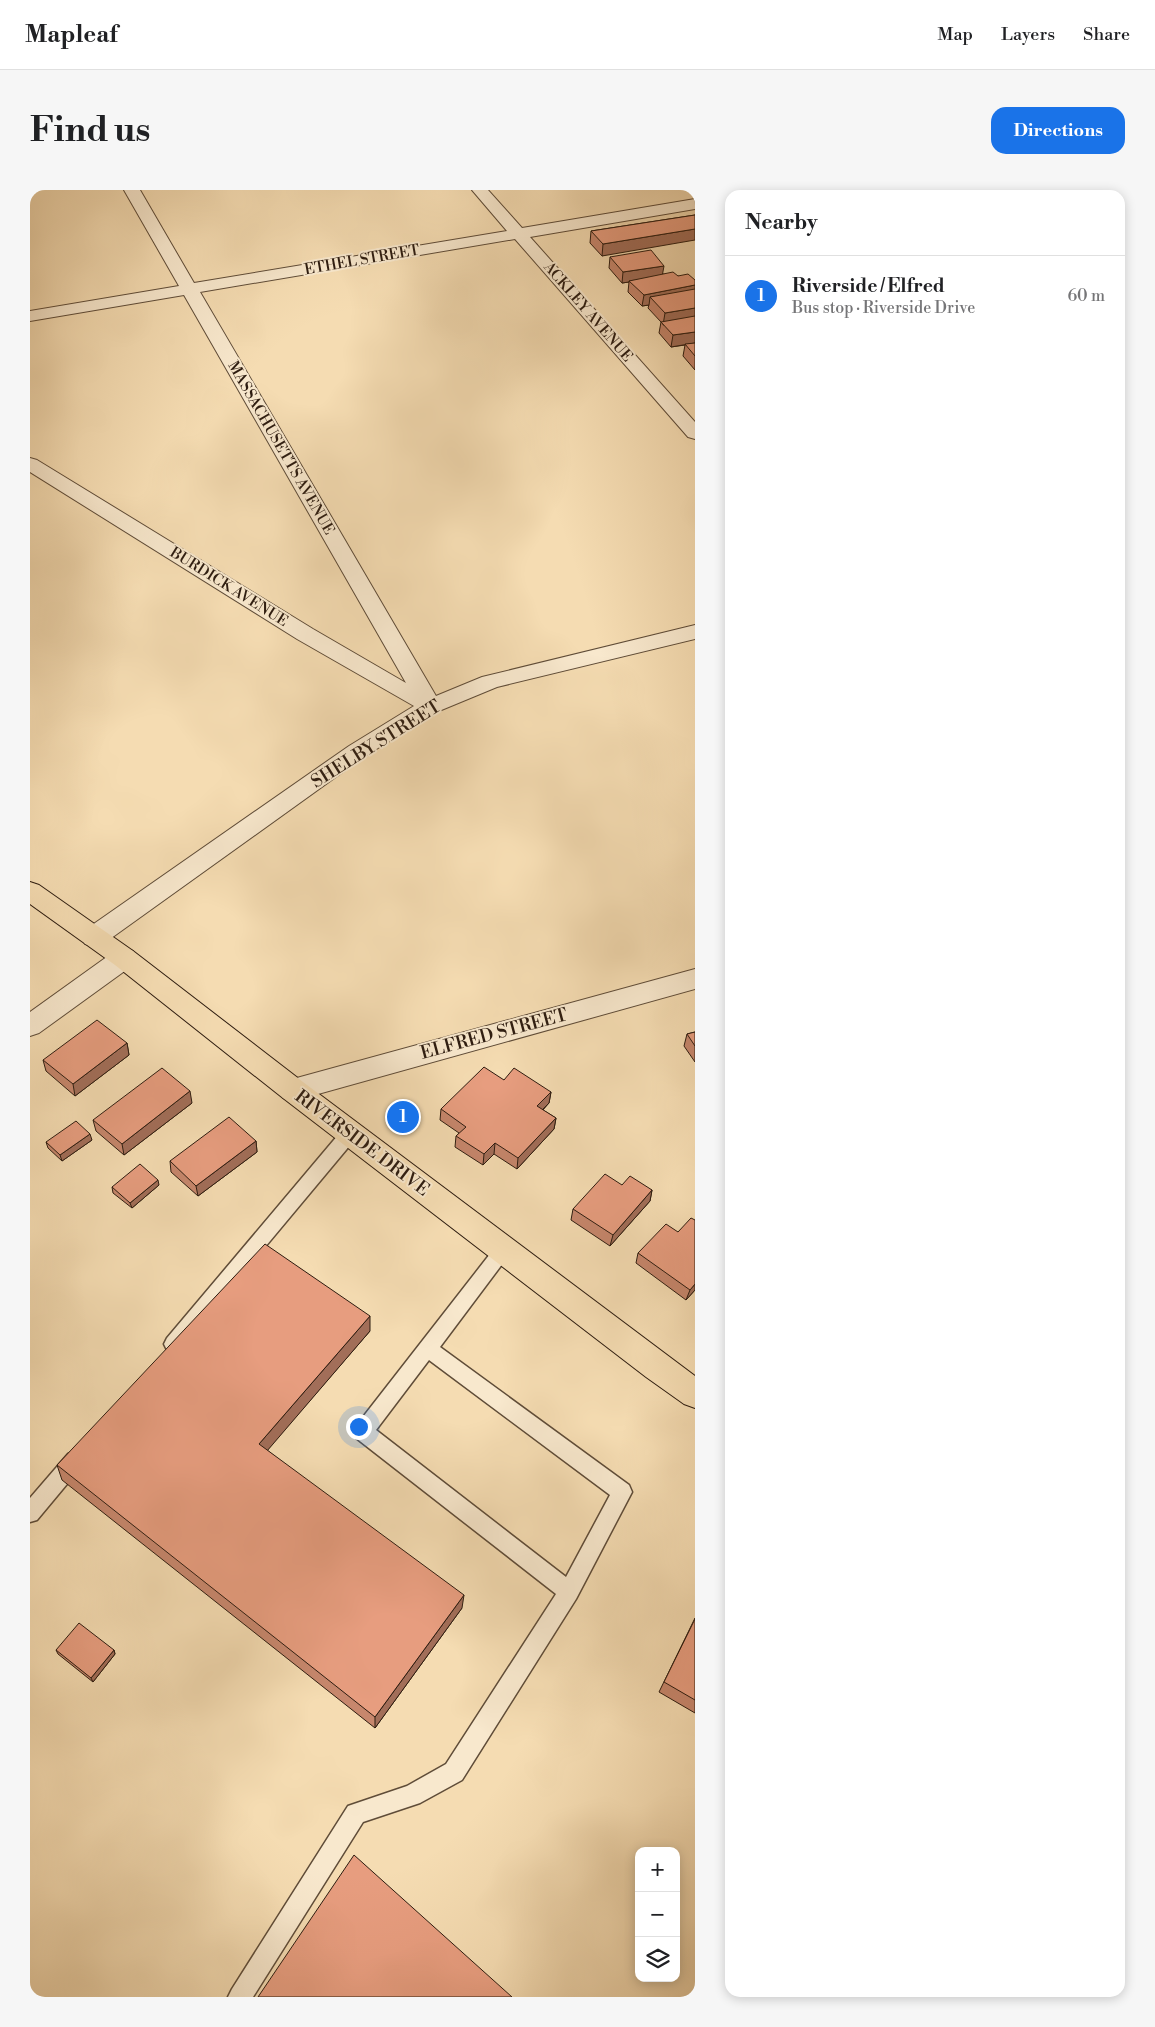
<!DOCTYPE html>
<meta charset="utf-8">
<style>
:root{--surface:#fff;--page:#f6f6f6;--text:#202124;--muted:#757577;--line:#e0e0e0;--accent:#1a73e8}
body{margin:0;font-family:"Libre Bodoni",serif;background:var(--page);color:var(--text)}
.controls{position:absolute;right:15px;bottom:15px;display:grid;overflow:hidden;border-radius:10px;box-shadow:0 2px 12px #0003}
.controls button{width:45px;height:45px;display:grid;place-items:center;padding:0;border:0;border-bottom:1px solid var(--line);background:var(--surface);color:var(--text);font:25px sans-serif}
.you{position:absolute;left:328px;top:1236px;width:18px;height:18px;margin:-12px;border:4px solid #fff;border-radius:50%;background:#1a73e8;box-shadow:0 0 0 8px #1a73e833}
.badge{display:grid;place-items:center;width:32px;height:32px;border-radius:50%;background:var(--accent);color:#fff;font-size:16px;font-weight:700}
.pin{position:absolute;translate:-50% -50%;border:2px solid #fff;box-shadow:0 1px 5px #0006}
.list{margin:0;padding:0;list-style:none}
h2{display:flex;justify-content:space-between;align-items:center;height:65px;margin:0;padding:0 20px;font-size:21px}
h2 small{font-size:16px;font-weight:400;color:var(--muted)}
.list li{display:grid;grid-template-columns:32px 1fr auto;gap:15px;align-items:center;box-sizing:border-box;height:80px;padding:0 20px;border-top:1px solid var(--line)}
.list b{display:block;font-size:19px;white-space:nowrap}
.list p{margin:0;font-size:16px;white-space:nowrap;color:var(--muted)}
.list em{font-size:16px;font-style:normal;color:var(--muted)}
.icon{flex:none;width:28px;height:28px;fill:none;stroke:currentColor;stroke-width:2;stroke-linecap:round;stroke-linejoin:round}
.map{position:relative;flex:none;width:665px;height:1807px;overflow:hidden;border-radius:15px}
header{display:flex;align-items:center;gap:30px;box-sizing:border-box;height:70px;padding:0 25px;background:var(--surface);border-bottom:1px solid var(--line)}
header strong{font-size:24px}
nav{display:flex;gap:28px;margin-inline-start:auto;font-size:18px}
.intro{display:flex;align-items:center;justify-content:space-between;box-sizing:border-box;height:120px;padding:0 30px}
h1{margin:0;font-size:35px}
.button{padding:12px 22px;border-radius:15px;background:var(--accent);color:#fff;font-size:18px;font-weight:700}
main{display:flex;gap:30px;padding:0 30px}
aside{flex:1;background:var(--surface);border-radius:15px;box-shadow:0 2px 12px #0003}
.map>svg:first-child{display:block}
</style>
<header>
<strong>Mapleaf</strong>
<nav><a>Map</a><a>Layers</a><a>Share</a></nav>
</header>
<div class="intro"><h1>Find us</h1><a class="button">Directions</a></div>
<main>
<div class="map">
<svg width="665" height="1807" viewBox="0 0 665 1807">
<rect width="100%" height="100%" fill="#f5dcb2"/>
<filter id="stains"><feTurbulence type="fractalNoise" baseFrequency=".004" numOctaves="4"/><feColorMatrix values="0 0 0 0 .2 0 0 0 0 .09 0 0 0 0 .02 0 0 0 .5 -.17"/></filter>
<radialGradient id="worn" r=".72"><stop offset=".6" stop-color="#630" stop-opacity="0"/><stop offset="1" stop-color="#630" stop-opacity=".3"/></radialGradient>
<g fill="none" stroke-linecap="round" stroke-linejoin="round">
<g stroke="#5f4c38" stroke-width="3">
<path id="lane" d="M320,936L326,938L328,943L326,948L149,1160L143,1162L137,1160L134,1154L137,1148L314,938Z
M473,1052L479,1055L482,1060L479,1065L410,1157L599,1295L602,1302L546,1409L432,1590L390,1613L333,1632L223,1807H198L202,1799L318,1616L377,1596L416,1574L526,1404L326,1248L324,1242L326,1236L467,1055ZM399,1170L580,1305L536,1387L346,1240Z
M45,1261L52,1264L55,1270L52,1276L7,1330L0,1332V1308L38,1264Z"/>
</g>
<g stroke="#5f4c38" stroke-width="2">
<path id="street" d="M94,0H110L164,93L477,41L442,0H458L492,38L665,9V19L500,47L665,232V249L658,247L485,49L170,102L406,506L452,487L665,435V449L467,497L409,521L335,566L73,754L64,756L55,754L51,747L55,740L319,556L384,516L267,449L0,282V268L7,270L283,439L376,493L154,105L0,131V121L149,96Z
M94,758L103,761L107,768L103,775L9,843L0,846V822L85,761Z
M665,779V799L263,911L253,908L249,900L253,892L263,889Z"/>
</g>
<g stroke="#2d1c10" stroke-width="2">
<path id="primary" d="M0,692L9,695L103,761L273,892L665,1186V1218L654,1214L616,1187L253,908L85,775L0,714Z"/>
</g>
<use href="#lane" fill="#f8e8cd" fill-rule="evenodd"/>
<use href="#street" fill="#f8e8cd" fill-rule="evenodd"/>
<use href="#primary" fill="#f5dcb2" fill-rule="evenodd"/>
</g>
<path fill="#c7876d" stroke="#2d1c10" d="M665,25L572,66L560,53L561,41Z
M580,67L633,84L648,86L665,90V180L653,166L655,155L641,157L629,143L631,132L618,118L619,115L612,116L598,102L599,92L592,93L579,78Z
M665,842V872L654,856L657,844Z
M97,853L99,865L45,906L16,881L13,870Z
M474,890L521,902L519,913L513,920L526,928L524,939L487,979L464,964L453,975L425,957L426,946L429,943L410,930L411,919Z
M162,913L94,965L66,941L63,930Z
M62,950L32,971L18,958L16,952Z
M226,951L227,962L168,1006L141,982L140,971Z
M129,995L102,1018L83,1003L82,997Z
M592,995L622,1000L620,1011L580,1056L541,1030L543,1019Z
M665,1030V1100L656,1110L606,1073L608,1063L648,1042Z
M340,1141L237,1260L432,1418L345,1538L32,1290L27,1275Z
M665,1428V1523L629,1502Z
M26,1460H84L85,1464L63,1492L28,1464Z"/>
<path fill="#a26e59" stroke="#2d1c10" d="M665,39V50L572,66L573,54Z
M634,76L632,87L599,91V92L592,93L593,82Z
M665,95V106L620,107L619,115L612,116L614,105Z
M665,118V129L633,135L635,123Z
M665,142V153L641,157L643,145Z
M97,853L99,865L45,906L43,894Z
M160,901L162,913L94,965L92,954Z
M521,902L519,913L505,927L507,916Z
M526,928L524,939L487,979L488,968Z
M60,944L62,950L32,971L30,965Z
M226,951L227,962L168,1006L166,996Z
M465,953L464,964L453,975L454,964Z
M128,990L129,995L102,1018L100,1013Z
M622,1000L620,1011L580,1056L583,1045Z
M665,1094V1100L656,1110L660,1100Z
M340,1126V1141L231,1268L229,1254Z
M434,1405L432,1418L345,1538V1527Z
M84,1460L85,1464L63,1492L61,1488Z"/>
<path fill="#e79d7f" stroke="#2d1c10" d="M665,25V39L573,54L561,41Z
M621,60L634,76L593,82L580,67Z
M643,82L648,86L658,84L665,90V95L614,105L599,91Z
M665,99V118L635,123L620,107Z
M665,126V142L643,145L631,132Z
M665,153V166L655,154Z
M67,830L97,853L43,894L13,870Z
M665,842V856L657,844Z
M454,877L474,890L484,878L521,902L507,916L526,928L488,968L465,953L454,964L426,946L436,937L411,919Z
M132,878L160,901L92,954L63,930Z
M199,927L226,951L166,996L140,971Z
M46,931L60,944L30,965L16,952Z
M110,974L128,990L100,1013L82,997Z
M575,984L592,995L600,986L622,1000L583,1045L543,1019Z
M661,1028L665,1030V1094L660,1100L608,1063L636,1034L648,1042Z
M235,1054L340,1126L229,1254L434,1405L345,1527L27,1275Z
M665,1429V1510L634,1492Z
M49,1433L84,1460L61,1488L26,1460Z
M324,1665L482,1807H228Z"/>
<g text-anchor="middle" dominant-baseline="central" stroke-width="4" stroke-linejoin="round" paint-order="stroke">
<g font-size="15" fill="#2d1c10" stroke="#f8e8cd">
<text transform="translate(332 70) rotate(-10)">ETHEL STREET</text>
<text transform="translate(558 122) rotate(49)">ACKLEY AVENUE</text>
<text transform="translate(251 258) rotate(60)">MASSACHUSETTS AVENUE</text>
<text transform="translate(199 397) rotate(32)">BURDICK AVENUE</text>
</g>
<g font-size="18" fill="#2d1c10" stroke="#f8e8cd">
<text transform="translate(346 554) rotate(-32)">SHELBY STREET</text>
<text transform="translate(464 844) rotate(-15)">ELFRED STREET</text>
<text transform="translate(332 953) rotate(37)">RIVERSIDE DRIVE</text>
</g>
</g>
<rect width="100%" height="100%" filter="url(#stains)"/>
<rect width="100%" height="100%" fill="url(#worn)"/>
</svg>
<div class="controls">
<button>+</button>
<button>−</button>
<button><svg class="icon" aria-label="layers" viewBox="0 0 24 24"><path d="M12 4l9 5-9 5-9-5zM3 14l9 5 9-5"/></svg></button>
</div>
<div class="you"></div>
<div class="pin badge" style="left:373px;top:927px">1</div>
</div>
<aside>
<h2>Nearby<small></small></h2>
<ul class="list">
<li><span class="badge">1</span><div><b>Riverside / Elfred</b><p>Bus stop · Riverside Drive</p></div><em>60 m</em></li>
</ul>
</aside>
</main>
